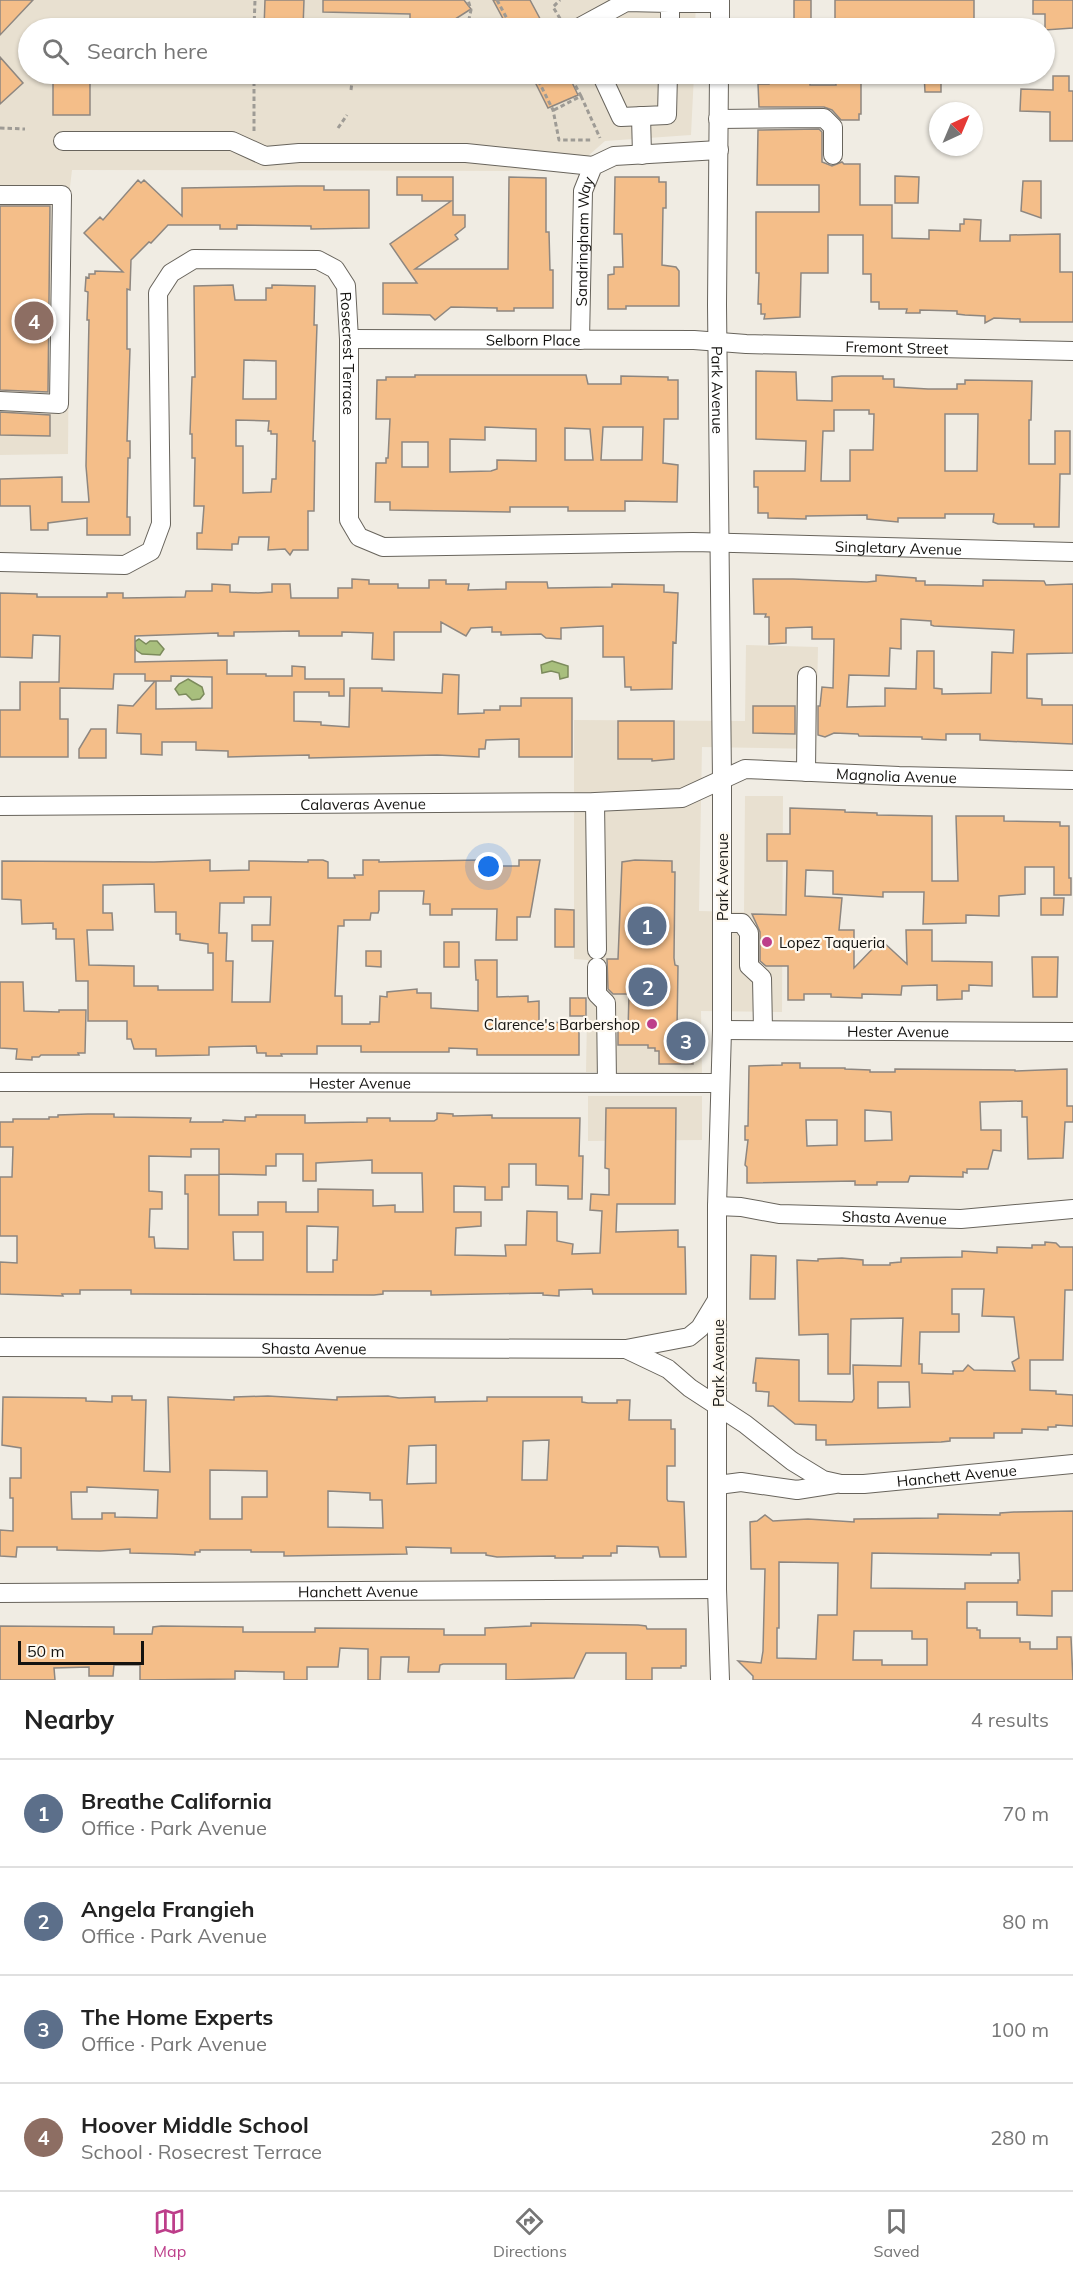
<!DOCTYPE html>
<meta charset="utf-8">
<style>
:root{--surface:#fff;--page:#f6f6f6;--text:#222;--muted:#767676;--line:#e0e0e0;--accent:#bd3e8a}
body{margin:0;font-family:Mulish,sans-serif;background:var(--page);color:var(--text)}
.compass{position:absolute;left:929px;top:102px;width:54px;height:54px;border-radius:50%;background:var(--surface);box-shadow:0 2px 4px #0004;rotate:44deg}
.scale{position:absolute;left:18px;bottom:15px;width:126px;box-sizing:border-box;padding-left:6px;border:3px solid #141310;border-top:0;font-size:16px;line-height:21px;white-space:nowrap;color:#141310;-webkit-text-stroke:4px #fef9f0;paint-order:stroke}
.you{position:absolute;left:489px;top:867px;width:21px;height:21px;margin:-15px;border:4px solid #fff;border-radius:50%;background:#1a73e8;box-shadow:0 0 0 9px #1a73e833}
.badge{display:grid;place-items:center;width:39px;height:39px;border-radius:50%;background:var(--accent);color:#fff;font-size:20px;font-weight:700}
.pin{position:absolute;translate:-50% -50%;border:3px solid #fff;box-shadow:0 2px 6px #0006}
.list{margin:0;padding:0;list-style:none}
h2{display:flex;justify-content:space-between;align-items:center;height:78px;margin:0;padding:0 24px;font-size:26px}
h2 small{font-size:20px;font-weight:400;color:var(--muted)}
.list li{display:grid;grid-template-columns:39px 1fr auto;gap:18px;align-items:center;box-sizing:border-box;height:108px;padding:0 24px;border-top:2px solid var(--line)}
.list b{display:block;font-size:22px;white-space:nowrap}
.list p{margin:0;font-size:20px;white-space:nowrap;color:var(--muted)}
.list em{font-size:20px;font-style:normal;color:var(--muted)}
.icon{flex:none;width:33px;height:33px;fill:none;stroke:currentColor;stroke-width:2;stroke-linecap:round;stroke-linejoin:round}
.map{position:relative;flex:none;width:1073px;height:1680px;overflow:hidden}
.search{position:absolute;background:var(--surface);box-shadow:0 2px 4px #0004;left:18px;right:18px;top:18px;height:66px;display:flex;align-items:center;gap:15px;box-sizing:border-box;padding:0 21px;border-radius:33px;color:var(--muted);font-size:22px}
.sheet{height:510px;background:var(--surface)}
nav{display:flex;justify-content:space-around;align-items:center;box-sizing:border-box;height:84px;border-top:2px solid var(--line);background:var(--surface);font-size:16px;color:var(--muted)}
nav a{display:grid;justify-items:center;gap:3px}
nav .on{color:var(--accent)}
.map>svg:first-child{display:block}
</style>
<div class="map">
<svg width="1073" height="1680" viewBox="0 0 1073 1680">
<rect width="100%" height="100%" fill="#f0ece3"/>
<path fill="#e8e0d0" d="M0,0H696L695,28H28V74H694L691,135L605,141L571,171L72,170L70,187L68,454L0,455Z
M746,645L818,647L816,749L702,747L699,911L744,912L745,796H783L782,1012L701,1011L702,1074L586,1072L588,960L574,959V720L745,721Z
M588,1096H702V1140L588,1141Z"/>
<path fill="#a8bf7d" stroke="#7c8b5c" stroke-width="1.5" d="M139,639L146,644L150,641H157L164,649L160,655L142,654L136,650L134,642Z
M552,661L568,666V677L560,679L559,673L551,671L542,673L541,665Z
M188,679L202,687L204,694L200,699L192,700L186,694L179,695L175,689L179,684Z"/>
<path fill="#f4be89" stroke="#8e8780" stroke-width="1.5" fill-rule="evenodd" d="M0,0H33L0,35Z
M265,0H304L303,28H264Z
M323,0H464L471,9L449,23V28H410V14L323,12Z
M493,0H530L545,28H508Z
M794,0H811V28H794Z
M835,0H974V23L904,25V20L860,21V28H835Z
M1033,0H1073V28L1045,30V14H1033Z
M0,57L23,83L0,104Z
M531,74H568L578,95L548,108Z
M769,74H810V85H836L835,74H861V114H859V120H841L832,110L824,107H759L758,84H769Z
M924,74H941V92H925Z
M1053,76H1069V91H1073V141H1050V112L1020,111L1021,89L1053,90Z
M53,79H90V115H53Z
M819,129L822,132V162L832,166L842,162L844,164H860V205H892V238L929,239V230L960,231V224H964V219L981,220L980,241H1010V235L1060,234V272H1073V322H1020V319L994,318L985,323V316L965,315L957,314V311L920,310V313H906L907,309H879V302H871V274H863V235H828V273H801L800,317L764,319L765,314H761V304H758L759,273H756V212H819V185H757L758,130Z
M895,176L919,177L918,203H895Z
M397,177H453V215H465V227L455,235L458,239L415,269H508L509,177L546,178V232H549L550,270H553V308H514V311H497V308L451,307L435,320L430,315L383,314V283H417L390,244L451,201H422V195H397Z
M615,177H659V182H666V208H663L662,265L676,267L679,271V306H626V309H608V275L614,274V267H623L622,234H614Z
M138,180L141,183L144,180L182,216V188L297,186H324V190H369V228L311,229V226L237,225V229H220V225H168L151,243L149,242L131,260L130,290L127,289V349H130L127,441H130V458H128L127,517H130V535H87V518L48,523V530H31L30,506H0V479L62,477V502H89L86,466L89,320H87L88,292L85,291L86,277L89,278V274H95V271L123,272L84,233L100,217L103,220Z
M1023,181H1041V218L1021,211Z
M0,206H50L48,392L0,390Z
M233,285L235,300H266V288H272V285L315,286L314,325H317L313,441H315L314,511H308V550H293L290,555L285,549L268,550L269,537H239L238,544H232V550L197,549V533H202L204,506H194L195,458H192V434H190L192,377H195L194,286ZM244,360L276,361V399H243ZM236,420L269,421L268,431H271V434H277L276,479H272L271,492L243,493V446H236Z
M756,371L796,372L797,400L832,401V377L841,376H883V379H894V387L928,389H957V384H965V380L1032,381L1031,420H1029V464H1055V431H1070V474H1060L1059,527H1034V524H998L993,522L994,514H945V518H898V522L867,519V515L806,516V519L768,518V513H758V487H754V471H805L806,441L756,439ZM834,410H869V414H874L873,450H850V481H821L823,431H834ZM945,414H978L977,471H945Z
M415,375H586L588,384H621V376L668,377V380H678V419H664L663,463L678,465L677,502L625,501V511H568V507H510V512L390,510V502H375L376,463H386V458H388L390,419H376L377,380H386V377H415ZM485,427L536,429V461L497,460V469L491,471L450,472V439L485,440ZM603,427H643L642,460H601ZM565,428L590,429L593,460H565ZM402,442H428V467H402Z
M0,412L50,415V436L0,435Z
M876,575L916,578V581H925V585H939L983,586V580L1044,581L1046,585L1073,584V653L1027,654V698L1042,699V705H1073V744L980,740V734H946V740L922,739V737L859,736L858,734L834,733L825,737L818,735V706H820L822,687L833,688L834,639H812V627L786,628V643L769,644V617H765L766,614H754L753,579H793L867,582L876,581ZM901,619L931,621V625L934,626L1014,630L1013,653L992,652L991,693L942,694V689L934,688V651H917L916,689L885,688V706L847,707L849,675L889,676L890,648L901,649Z
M352,579L369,580V584H398V588H429V580H446V584H469L468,590L506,589V582H547L548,588L612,587V584L664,585V592L678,593L676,643L673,642L672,689L631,690V687H625L624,657H603V626L561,628V639L546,638L541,634L501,635V632H492V627L471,628L466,636L441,622V632H394V660L372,659L373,633L342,632V636H299V631L234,632V636H218V633L135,636V662L227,660V674H266V676H292V666L305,667V679H344V696H329V692H294V721L321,722V725L349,727L350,688H382V691L442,693L443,674L459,675L458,714L484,713V710H500V706H521V698H572V757H519V739L486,740L485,749H479V757L437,755L309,758V755L228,757V751L196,750V742H162V755L141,754V734L117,733L118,705L133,706L155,681H145V674H114L113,689L60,688V719H68V757H0V710H20V682H59L60,636L33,635L32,658L0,657V593L37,594V597H107V593H123V598L185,597L186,591H212V584L230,585V592L258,593L272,592V584H290L291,598H338V588H352ZM171,676L212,677V708L156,709V681H171Z
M753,706H795V734L753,733Z
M618,721H674V759L652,761V759H618Z
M91,729H106V758H79V749Z
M790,808L845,810V812L877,813V815L932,816V881H958L956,816H1004V821L1060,822V826H1069V878H1071V895H1054V867H1025V894L999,896V916L966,915V923L923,924L924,892H883V897L833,894V871L806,870L805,896L842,898L839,930H854V968L881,940L907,964L906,930H932V961L992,962V986L969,985V991H962V999L937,1000V985L902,986L901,995L862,994V998L831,997V994H804V1000H788V966H766L760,961V932L752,914L786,915L787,861H767V834H790Z
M210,860V871L249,870V861L308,862V860H323L328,862V878H355L354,875H363V860H379V862L478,860L477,866H519V860H540L530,917H517V940H496L497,909H452V915H430V904H423L424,891H379V910L378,913H371L370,920H344V926H338L335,996H342V1024H370V1022H379L380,996L387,997V992L417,989V993H431V1008L478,1011V980H476L475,960H497V997L528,996V1002L539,1001V1022L579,1023V1055H477V1049L449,1048V1052H361V1046H317V1054H281L282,1056H266V1053H257L256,1046L209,1047V1055L156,1056V1049H134L131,1039H127V1021H88V981H76L74,939H56V929H53V923L22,924L21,900L2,899V861L154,862ZM154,884L155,912H176V934H180V940L208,944V953H213V990H158V986H134V966L89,965L87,930H113L112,913H103V885ZM244,897H271L270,925H252V941H273L270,1002H232L233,961H226L227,933H219L220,903H244Z
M635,860L672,861V872H675L674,958L675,965L678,966L677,1030H693V1064H659V1051H655V1048H648V1045H618V1030H628L629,994H613L608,989L607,959H618L622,862Z
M1041,898H1064L1063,915H1041Z
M555,909L574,910V947H555Z
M444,942H459V967H444Z
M366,951H381V967L366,966Z
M1032,957H1058L1057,997H1033Z
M0,982H23L24,1011L59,1012V1010H86L85,1053H78L79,1055H41L39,1057H32V1060L16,1059L17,1049L0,1048Z
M570,998H586V1016H570Z
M782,1063H800V1068H845V1069L870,1070V1072H895V1069L1015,1070V1071L1067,1069V1106H1073V1122H1065L1063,1158L1028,1159L1027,1117H1022V1101L980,1102L981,1130H1001V1151L993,1150L988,1169H967V1173L963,1172V1177L910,1176L908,1182H877V1185H855V1181L747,1183V1167L745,1165L748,1140H745V1126H748L749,1066L782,1065ZM865,1110L891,1112L892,1140L865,1141ZM806,1120H837V1145L807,1146Z
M606,1108H676L675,1204H617L616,1232L678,1230V1247H685L686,1294H593L592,1289L559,1290V1296L543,1295V1293L431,1295V1291H383V1294L374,1295L143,1294H131V1290H80V1294H62L63,1296L0,1294V1262L17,1263V1236H0V1177H12L13,1147H0V1122H13V1119H49V1117H58V1115L88,1114H114V1117L191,1118L190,1122H223V1120L245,1121V1117H256V1115H305V1123L367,1122V1118H390V1121H434L437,1119V1113L453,1114V1116L492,1115V1118H580L579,1156H583L582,1199H568V1186L536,1185V1164H509V1187H502V1200H485V1187L454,1186V1212H481V1226L456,1228L455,1255L506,1256L505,1245H526L527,1211L557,1212V1241L573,1244L572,1254L600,1253L602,1211L590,1210L591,1194L609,1195V1169L605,1168ZM191,1149H219V1174L266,1175V1166H276V1154H303V1181H316V1163L372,1160V1173H422L423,1212H395V1205L373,1206V1190L318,1189V1212H286V1202H258V1215H219V1175H185V1194H188V1249L155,1248L154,1237H149L150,1209H162V1192L149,1191V1156L191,1157ZM307,1226L338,1227L337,1260H333V1272H307ZM233,1232H263V1260H234Z
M1045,1242L1056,1243L1060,1247H1073V1290H1065L1063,1360H1030V1390L1056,1391V1394L1073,1395V1426L1056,1425V1427H1048V1430L1022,1429V1433H994V1438H950V1441L941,1442L826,1445V1440H816V1425L795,1424L773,1406H768L769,1392L756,1391V1383H753L756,1358L799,1360V1401L852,1402L854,1399L853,1365L901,1366L903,1318L851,1319L850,1374H828V1334L799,1335L797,1260L818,1261V1259L842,1258L863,1260V1265H890V1263L901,1262V1258L962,1257V1251L997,1253V1247L1032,1248V1245H1045ZM952,1289H984L982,1316L1014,1317L1019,1358L1012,1362L1015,1371L974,1370L968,1365L963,1371H953V1374L922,1373V1364H919L920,1332H959V1314H952ZM878,1382H909L910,1407L878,1408Z
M751,1255L776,1256L775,1299H750Z
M112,1396H132V1400H146L144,1471L170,1472L168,1397L234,1400V1397L268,1396L337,1400V1397L388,1396L399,1398L435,1397V1402L487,1401V1397H582V1402L588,1403H617V1400H630L629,1420H671V1429H675V1466H667V1499L668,1501L684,1502L686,1557H660L658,1547L617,1546V1553H611V1556H583V1558H555V1556L497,1557L486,1555V1553H451V1548L406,1547L407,1554L284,1556V1552H251V1550H200V1552H195V1555L172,1554L130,1553V1549L100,1551L57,1550V1547H17L16,1557L0,1556V1530L13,1531V1498H10V1478H21V1448L2,1445L3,1397L86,1398V1401L112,1402ZM549,1440L547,1480H522L523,1441ZM436,1445V1483L407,1484L409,1446ZM210,1470L267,1471V1497H242V1519H210ZM87,1487L158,1490L157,1518L115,1517V1513H102V1519H72L71,1492H87ZM328,1491L370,1493V1500H382L383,1528L328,1527Z
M1073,1511V1591H1052V1616L1017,1615V1602H967V1628H977V1630H980V1638H1020V1642H1030V1649H1057V1637H1071L1073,1680H753V1676L738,1661L761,1663L763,1651L765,1569H751L750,1522L757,1521L765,1515L773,1521L808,1519L854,1522V1519L938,1518V1514L1000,1515V1513L1014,1512ZM872,1553L991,1555V1553H1019L1020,1580H1018V1583H965V1589L871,1588ZM779,1562L838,1563L837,1615H818L816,1659L777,1658V1628H779ZM854,1631H912V1639H927V1665H882V1660H853Z
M531,1623L638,1625L646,1626L647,1629H686V1666H681V1668H652V1680H626V1653H586L574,1678L506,1680V1664H443L440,1665L439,1672H408L409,1657H381L380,1680H368V1649L340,1648L338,1667H307V1680H284V1672L235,1671V1679L140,1680V1665H114L113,1676H89V1667L54,1668L55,1680H0V1626L114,1627V1634H152L153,1627L161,1626L243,1627V1632H315V1628L444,1629V1635H485V1628L531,1626Z"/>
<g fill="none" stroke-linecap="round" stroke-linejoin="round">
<g stroke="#68645c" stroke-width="20">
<g id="minor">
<path d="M670,3H720"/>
<path d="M581,28L580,27L626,2L670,3V28"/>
<path d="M720,28V0"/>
<path d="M601,74L621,117L667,115L668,74"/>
<path id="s1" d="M719,74L717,305L722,780V1030L717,1206V1589L720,1680"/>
<path d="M641,116L642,155"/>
<path d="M718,119L824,118L833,127V155"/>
<path d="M63,141H232L265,156L299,153H466L593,166"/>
<path d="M0,195H62L59,404L0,401"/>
<path id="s2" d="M349,339L694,340L746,344L1073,351"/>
<path id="s3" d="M580,340L583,191L593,166L614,156L719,150"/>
<path id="s4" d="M0,562L125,565L151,551L161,524L158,293L171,273L194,259L318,260L335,269L346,286L349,339V520L359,537L383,547L693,542L1073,552"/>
<path d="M806,772L807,676"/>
<path d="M595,802L597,950"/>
<path id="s5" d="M0,806L595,802L682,798L745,769L899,776L1073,780"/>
<path d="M722,923H742L749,933V966L762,978L763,1030"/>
<path d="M597,967V994L606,1003L607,1082"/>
<path id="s6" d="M722,1030L1073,1032"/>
<path id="s7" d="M0,1082L719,1083"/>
<path id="s8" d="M717,1206L741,1207L779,1214L961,1219L1073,1209"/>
<path id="s9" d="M0,1347L626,1349L689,1337L700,1328L717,1300"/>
<path id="s10" d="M626,1349L668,1369L690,1388L745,1424L792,1461L823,1480L841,1484H864L1073,1464"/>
<path d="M718,1485L741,1482L797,1490L835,1484"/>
<path id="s11" d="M0,1593L717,1589"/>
</g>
</g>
<path stroke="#9e9b95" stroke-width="3" stroke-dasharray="4.5 3" stroke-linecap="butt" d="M497,0L512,28
M254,28L255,0
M323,28L327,24L359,21L378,28
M358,28L359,21
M467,28L471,10L468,0
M557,28L564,25L553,7L560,0
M254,74V132
M535,74L553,110L559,140H593
M351,90L353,74
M581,96L600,138
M554,110L581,96L569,74
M0,128L25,129
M338,128L347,115"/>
<use href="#minor" stroke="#fff" stroke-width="18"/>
</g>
<g fill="#bd3e8a" stroke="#fef9f0" stroke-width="2">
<circle cx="767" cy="942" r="6"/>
<circle cx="652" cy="1024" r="6"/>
</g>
<g text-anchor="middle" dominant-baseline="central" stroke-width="4.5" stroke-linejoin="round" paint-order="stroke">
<g font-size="15" fill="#141310" stroke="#fef9f0">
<text stroke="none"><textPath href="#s3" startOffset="99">Sandringham Way</textPath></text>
<text stroke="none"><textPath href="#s2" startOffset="184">Selborn Place</textPath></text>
<text stroke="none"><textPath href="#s2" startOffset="548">Fremont Street</textPath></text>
<text stroke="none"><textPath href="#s4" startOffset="696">Rosecrest Terrace</textPath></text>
<text stroke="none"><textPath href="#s1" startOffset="316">Park Avenue</textPath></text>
<text stroke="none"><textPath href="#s4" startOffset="1424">Singletary Avenue</textPath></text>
<text stroke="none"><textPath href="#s5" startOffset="903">Magnolia Avenue</textPath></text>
<text stroke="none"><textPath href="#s5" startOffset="363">Calaveras Avenue</textPath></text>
<text transform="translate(722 877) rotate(-90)">Park Avenue</text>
<text stroke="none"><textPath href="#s6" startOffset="176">Hester Avenue</textPath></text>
<text stroke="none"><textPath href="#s7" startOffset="360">Hester Avenue</textPath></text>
<text stroke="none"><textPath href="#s8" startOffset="178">Shasta Avenue</textPath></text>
<text stroke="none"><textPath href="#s9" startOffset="314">Shasta Avenue</textPath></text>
<text transform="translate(718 1363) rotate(-90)">Park Avenue</text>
<text stroke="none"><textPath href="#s10" startOffset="372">Hanchett Avenue</textPath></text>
<text stroke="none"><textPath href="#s11" startOffset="358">Hanchett Avenue</textPath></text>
</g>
<g font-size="15" fill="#141310" stroke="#fef9f0" text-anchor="start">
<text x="779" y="942">Lopez Taqueria</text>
<text x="640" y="1024" text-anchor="end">Clarence's Barbershop</text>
</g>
</g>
</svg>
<svg class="compass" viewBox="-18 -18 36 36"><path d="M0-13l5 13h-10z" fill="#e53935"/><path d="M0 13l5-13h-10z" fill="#767676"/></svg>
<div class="scale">50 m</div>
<div class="you"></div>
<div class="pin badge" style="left:647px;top:926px;background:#5c6f8a">1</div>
<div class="pin badge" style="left:648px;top:987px;background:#5c6f8a">2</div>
<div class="pin badge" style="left:686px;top:1041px;background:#5c6f8a">3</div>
<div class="pin badge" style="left:34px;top:321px;background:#8d6e63">4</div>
<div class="search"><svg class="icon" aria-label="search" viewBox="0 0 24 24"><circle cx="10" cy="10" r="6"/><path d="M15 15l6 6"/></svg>Search here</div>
</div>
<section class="sheet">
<h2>Nearby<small>4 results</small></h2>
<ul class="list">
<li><span class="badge" style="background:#5c6f8a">1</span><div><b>Breathe California</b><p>Office · Park Avenue</p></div><em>70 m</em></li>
<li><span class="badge" style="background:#5c6f8a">2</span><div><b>Angela Frangieh</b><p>Office · Park Avenue</p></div><em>80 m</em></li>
<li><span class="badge" style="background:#5c6f8a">3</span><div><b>The Home Experts</b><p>Office · Park Avenue</p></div><em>100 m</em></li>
<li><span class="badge" style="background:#8d6e63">4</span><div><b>Hoover Middle School</b><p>School · Rosecrest Terrace</p></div><em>280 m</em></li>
</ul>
</section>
<nav>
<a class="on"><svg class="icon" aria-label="map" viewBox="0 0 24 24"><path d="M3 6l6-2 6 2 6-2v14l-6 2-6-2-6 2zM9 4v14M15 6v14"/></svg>Map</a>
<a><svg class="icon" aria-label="directions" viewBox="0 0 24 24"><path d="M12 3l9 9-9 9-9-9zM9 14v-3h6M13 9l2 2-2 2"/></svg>Directions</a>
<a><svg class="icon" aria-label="saved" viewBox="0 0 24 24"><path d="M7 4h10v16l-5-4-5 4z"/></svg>Saved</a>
</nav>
